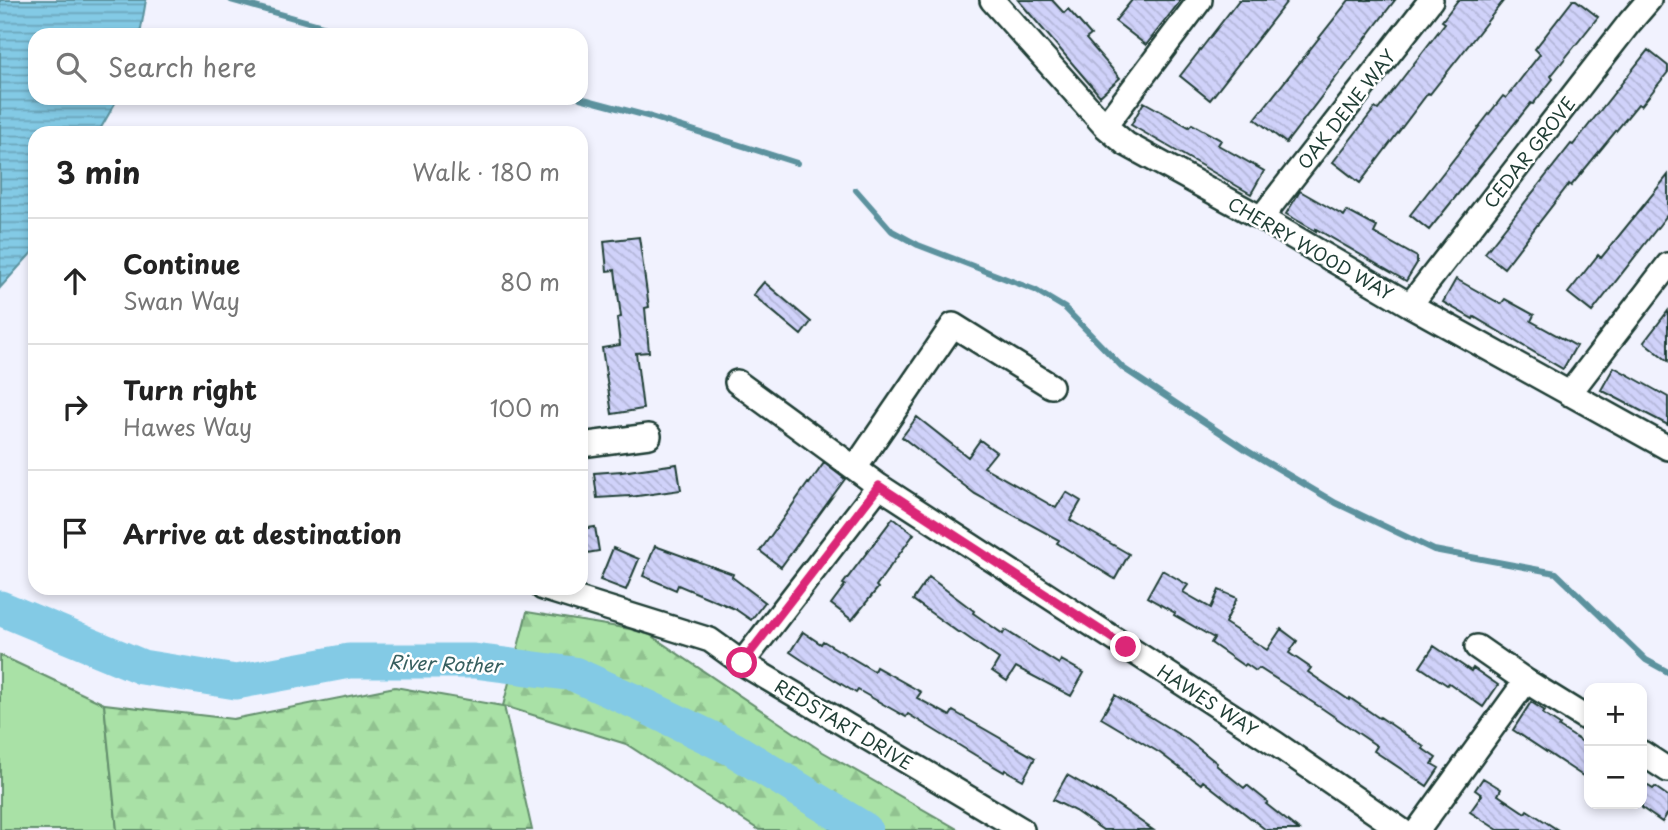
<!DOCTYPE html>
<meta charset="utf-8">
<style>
:root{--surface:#fff;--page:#f2f2f2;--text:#222;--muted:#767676;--line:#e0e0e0}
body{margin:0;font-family:"Playpen Sans",sans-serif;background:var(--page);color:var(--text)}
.controls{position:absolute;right:21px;bottom:21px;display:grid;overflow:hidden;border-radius:14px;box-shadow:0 4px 10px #0003}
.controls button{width:63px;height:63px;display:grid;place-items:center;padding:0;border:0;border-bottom:2px solid var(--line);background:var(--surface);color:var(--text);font:35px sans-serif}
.stop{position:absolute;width:21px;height:21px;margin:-16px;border:5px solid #db2777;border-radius:50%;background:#fff}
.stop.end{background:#db2777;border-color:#fff;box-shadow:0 2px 7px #0008}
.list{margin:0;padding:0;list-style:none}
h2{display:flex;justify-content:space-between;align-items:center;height:91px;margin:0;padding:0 28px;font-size:30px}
h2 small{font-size:23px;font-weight:400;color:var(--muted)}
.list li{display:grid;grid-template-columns:46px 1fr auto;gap:21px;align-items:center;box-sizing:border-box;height:126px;padding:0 28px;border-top:2px solid var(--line)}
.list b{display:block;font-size:26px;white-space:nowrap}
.list p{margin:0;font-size:23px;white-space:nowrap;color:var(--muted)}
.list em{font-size:23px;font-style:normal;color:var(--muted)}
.icon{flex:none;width:38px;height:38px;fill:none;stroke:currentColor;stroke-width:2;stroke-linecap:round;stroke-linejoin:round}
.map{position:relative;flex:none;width:1668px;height:830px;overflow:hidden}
.search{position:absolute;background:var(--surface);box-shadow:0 4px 10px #0003;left:28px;top:28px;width:560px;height:77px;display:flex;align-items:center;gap:18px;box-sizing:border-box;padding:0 24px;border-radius:21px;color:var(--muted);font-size:26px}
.panel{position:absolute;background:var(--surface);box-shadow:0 4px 10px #0003;left:28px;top:126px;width:560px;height:469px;border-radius:21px}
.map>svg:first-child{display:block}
</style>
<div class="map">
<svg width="1668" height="830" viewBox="0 0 1668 830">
<defs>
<pattern id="forest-firs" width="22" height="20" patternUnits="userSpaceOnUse" patternTransform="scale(1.75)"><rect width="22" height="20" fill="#a9e1a6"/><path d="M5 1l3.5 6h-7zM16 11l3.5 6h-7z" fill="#91c290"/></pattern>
<pattern id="water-rules" width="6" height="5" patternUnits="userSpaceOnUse" patternTransform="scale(1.75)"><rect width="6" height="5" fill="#83cae5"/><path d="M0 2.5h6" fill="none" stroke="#6ba5ba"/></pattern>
<pattern id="building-back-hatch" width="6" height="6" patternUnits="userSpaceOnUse" patternTransform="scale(1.75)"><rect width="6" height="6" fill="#d0d2fa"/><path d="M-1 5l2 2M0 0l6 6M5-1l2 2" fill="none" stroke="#b2b5d7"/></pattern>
</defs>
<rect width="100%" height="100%" fill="#f1f2fe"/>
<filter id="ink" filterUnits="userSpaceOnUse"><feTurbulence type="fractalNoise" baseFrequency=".0143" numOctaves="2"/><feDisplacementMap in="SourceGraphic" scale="14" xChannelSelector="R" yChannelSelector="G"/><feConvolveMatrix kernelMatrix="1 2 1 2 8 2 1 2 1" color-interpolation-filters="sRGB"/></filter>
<g filter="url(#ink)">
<path fill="#a9e1a6" stroke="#648f6d" stroke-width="2" d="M0,655L104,704L117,830H0Z"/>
<path fill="url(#forest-firs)" stroke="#648f6d" stroke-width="2" d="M527,612L630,629L650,635L823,752L959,830H759L626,744L504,706L532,830H117L104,704L233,719L395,687L503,706Z"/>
<path fill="url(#water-rules)" stroke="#5b929e" stroke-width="2" d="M0,0H146L140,35H35V98H118L98,133H35V249L0,288Z"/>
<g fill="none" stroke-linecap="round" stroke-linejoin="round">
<path stroke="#5b929e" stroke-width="6" d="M231,0L354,35
M580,98L651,117L797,163
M856,190L892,231L918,245L1035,290L1065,308L1123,368L1248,451L1336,503L1434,550L1556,573L1646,660L1668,672"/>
<path stroke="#83cae5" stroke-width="35" d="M0,608L142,667L236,682L349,661H474L574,674L649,708L733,749L865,830"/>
</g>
<path fill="url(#building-back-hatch)" stroke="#1f3d34" stroke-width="2" d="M1018,0H1052L1064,13L1068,9L1091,35L1086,39L1120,78L1100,96Z
M1132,0H1181L1146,45L1115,21Z
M1239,0H1288L1210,100L1180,76Z
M1349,0H1395L1286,143L1255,119Z
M1458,0H1504L1430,94L1428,93L1360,183L1333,162L1375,108L1378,110L1405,75L1445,23L1442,21Z
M1573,0H1576L1598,17L1551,76L1553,79L1533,104L1531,103L1429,230L1410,215L1503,96L1506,98L1540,54L1535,49Z
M1648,50L1668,66V72L1641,106L1638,104L1571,186L1569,184L1504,268L1485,253L1571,144L1573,145Z
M1144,102L1189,127L1192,124L1221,140L1218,145L1264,171L1251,194L1131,125Z
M1668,175V214L1592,312L1568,293L1598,255L1601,258Z
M1300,191L1344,216L1347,211L1377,227L1374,233L1417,257V263L1406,281L1316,229V231L1286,214Z
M639,237L649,307L645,308L649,352L636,353L643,409L612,414L602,348L620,345L617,318L621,317L615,270L607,271L604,241Z
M1456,279L1501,304L1505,299L1534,315L1531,321L1576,346L1563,369L1474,317L1473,319L1443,302Z
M764,282L811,322L801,335L753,295Z
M1668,311V361L1644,342Z
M1614,367L1668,397V425L1601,390Z
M917,417L968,457L980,440L996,452L984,467L1056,508L1066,492L1081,501L1070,520L1129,554L1115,579L1057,543L1059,540L975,494L902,437Z
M824,463L845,479L781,567L760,551L808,483L809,484Z
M677,464L681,490L630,497V496L597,498L594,473L621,471V472Z
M893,518L914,534L876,586L878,588L852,620L831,604L845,585L843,584Z
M595,527L599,551L581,554V529Z
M655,546L733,574L732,577L765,602L751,620L735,609L678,585L676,590L643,576Z
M613,548L639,559L626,590L600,580Z
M1162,570L1188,585L1183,592L1211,608L1219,590L1237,598L1225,623L1267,650L1281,629L1297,641L1289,653L1311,668L1308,672L1349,700L1350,698L1379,718L1380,717L1424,747L1423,749L1436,758L1432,764L1439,768L1427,786L1374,751L1377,746L1323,709L1259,668L1256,671L1246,664L1244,666L1211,643L1214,638L1174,615L1175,613L1147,597Z
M929,577L974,611L973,613L1003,634L1005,630L1059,664L1061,660L1084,673L1071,696L1016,667L1007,681L992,671L999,659L960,632L959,633L913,600Z
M803,632L821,644L823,641L874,671L876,667L921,692L917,698L950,716L953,711L1035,758L1023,780L1005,770L1004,772L975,755L908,714L906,717L858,690L856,693L802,660L790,652Z
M1434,646L1471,671L1473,668L1498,685L1483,707L1449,683L1447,685L1420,667Z
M1115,695L1188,740L1217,763L1216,765L1244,788L1247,785L1268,802L1266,804L1299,830H1266L1203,781L1201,784L1160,753L1101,718Z
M1531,702L1545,711L1543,714L1560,725L1559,727L1589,746V780L1513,730Z
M1067,775L1097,792V791L1153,830H1103L1075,811L1053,800Z
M1483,778L1501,789L1498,795L1525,813L1527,810L1558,830H1498L1470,812L1482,795L1475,790Z
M1642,782L1653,789L1655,787L1668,796V813L1662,822L1642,808Z"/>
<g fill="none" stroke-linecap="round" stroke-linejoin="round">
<g stroke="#1f3d34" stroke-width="28">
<path id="street" d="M992,0L1105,126L1126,144L1261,218L1410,305L1668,448
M1105,126L1200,0
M1261,218L1431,0
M1410,305L1630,22L1649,0
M737,382L879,486L1276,744L1401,830
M1569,394L1668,265
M581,445L649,436
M855,468L953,325L1051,386
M543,588L710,640L742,663L1022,830
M1477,647L1526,681L1589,720
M742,663L879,486
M1642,753L1668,770
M1418,830L1526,681"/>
</g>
<use href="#street" stroke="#fff" stroke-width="23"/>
</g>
</g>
<g fill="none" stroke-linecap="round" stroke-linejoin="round" filter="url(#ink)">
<path stroke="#db2777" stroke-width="9" d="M742,663L879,486L1126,647"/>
</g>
<g text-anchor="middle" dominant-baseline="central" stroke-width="5" stroke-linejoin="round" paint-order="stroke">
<g font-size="18" fill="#1f3d34" stroke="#fff">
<text transform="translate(1346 109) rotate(-52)">OAK DENE WAY</text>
<text transform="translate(1529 152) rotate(-52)">CEDAR GROVE</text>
<text transform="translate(1311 248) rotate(30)">CHERRY WOOD WAY</text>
<text transform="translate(1208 700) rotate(33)">HAWES WAY</text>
<text transform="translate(844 724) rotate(31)">REDSTART DRIVE</text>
</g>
<g font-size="19" font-style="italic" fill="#386060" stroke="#fff">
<text transform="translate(445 663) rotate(2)">River Rother</text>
</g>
</g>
</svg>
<div class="controls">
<button>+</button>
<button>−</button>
</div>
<div class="stop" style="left:742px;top:663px"></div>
<div class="stop end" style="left:1126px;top:647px"></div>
<div class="search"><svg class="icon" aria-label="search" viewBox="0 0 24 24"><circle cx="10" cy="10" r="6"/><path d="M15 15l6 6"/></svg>Search here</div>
<section class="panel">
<h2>3 min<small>Walk · 180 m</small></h2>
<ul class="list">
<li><svg class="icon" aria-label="ahead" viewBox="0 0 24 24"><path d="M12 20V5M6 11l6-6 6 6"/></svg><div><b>Continue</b><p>Swan Way</p></div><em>80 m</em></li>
<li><svg class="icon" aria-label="right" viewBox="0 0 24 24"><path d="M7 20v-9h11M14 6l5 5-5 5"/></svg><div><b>Turn right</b><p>Hawes Way</p></div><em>100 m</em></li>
<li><svg class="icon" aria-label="arrive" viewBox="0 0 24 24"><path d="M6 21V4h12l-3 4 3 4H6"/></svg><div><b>Arrive at destination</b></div></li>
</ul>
</section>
</div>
